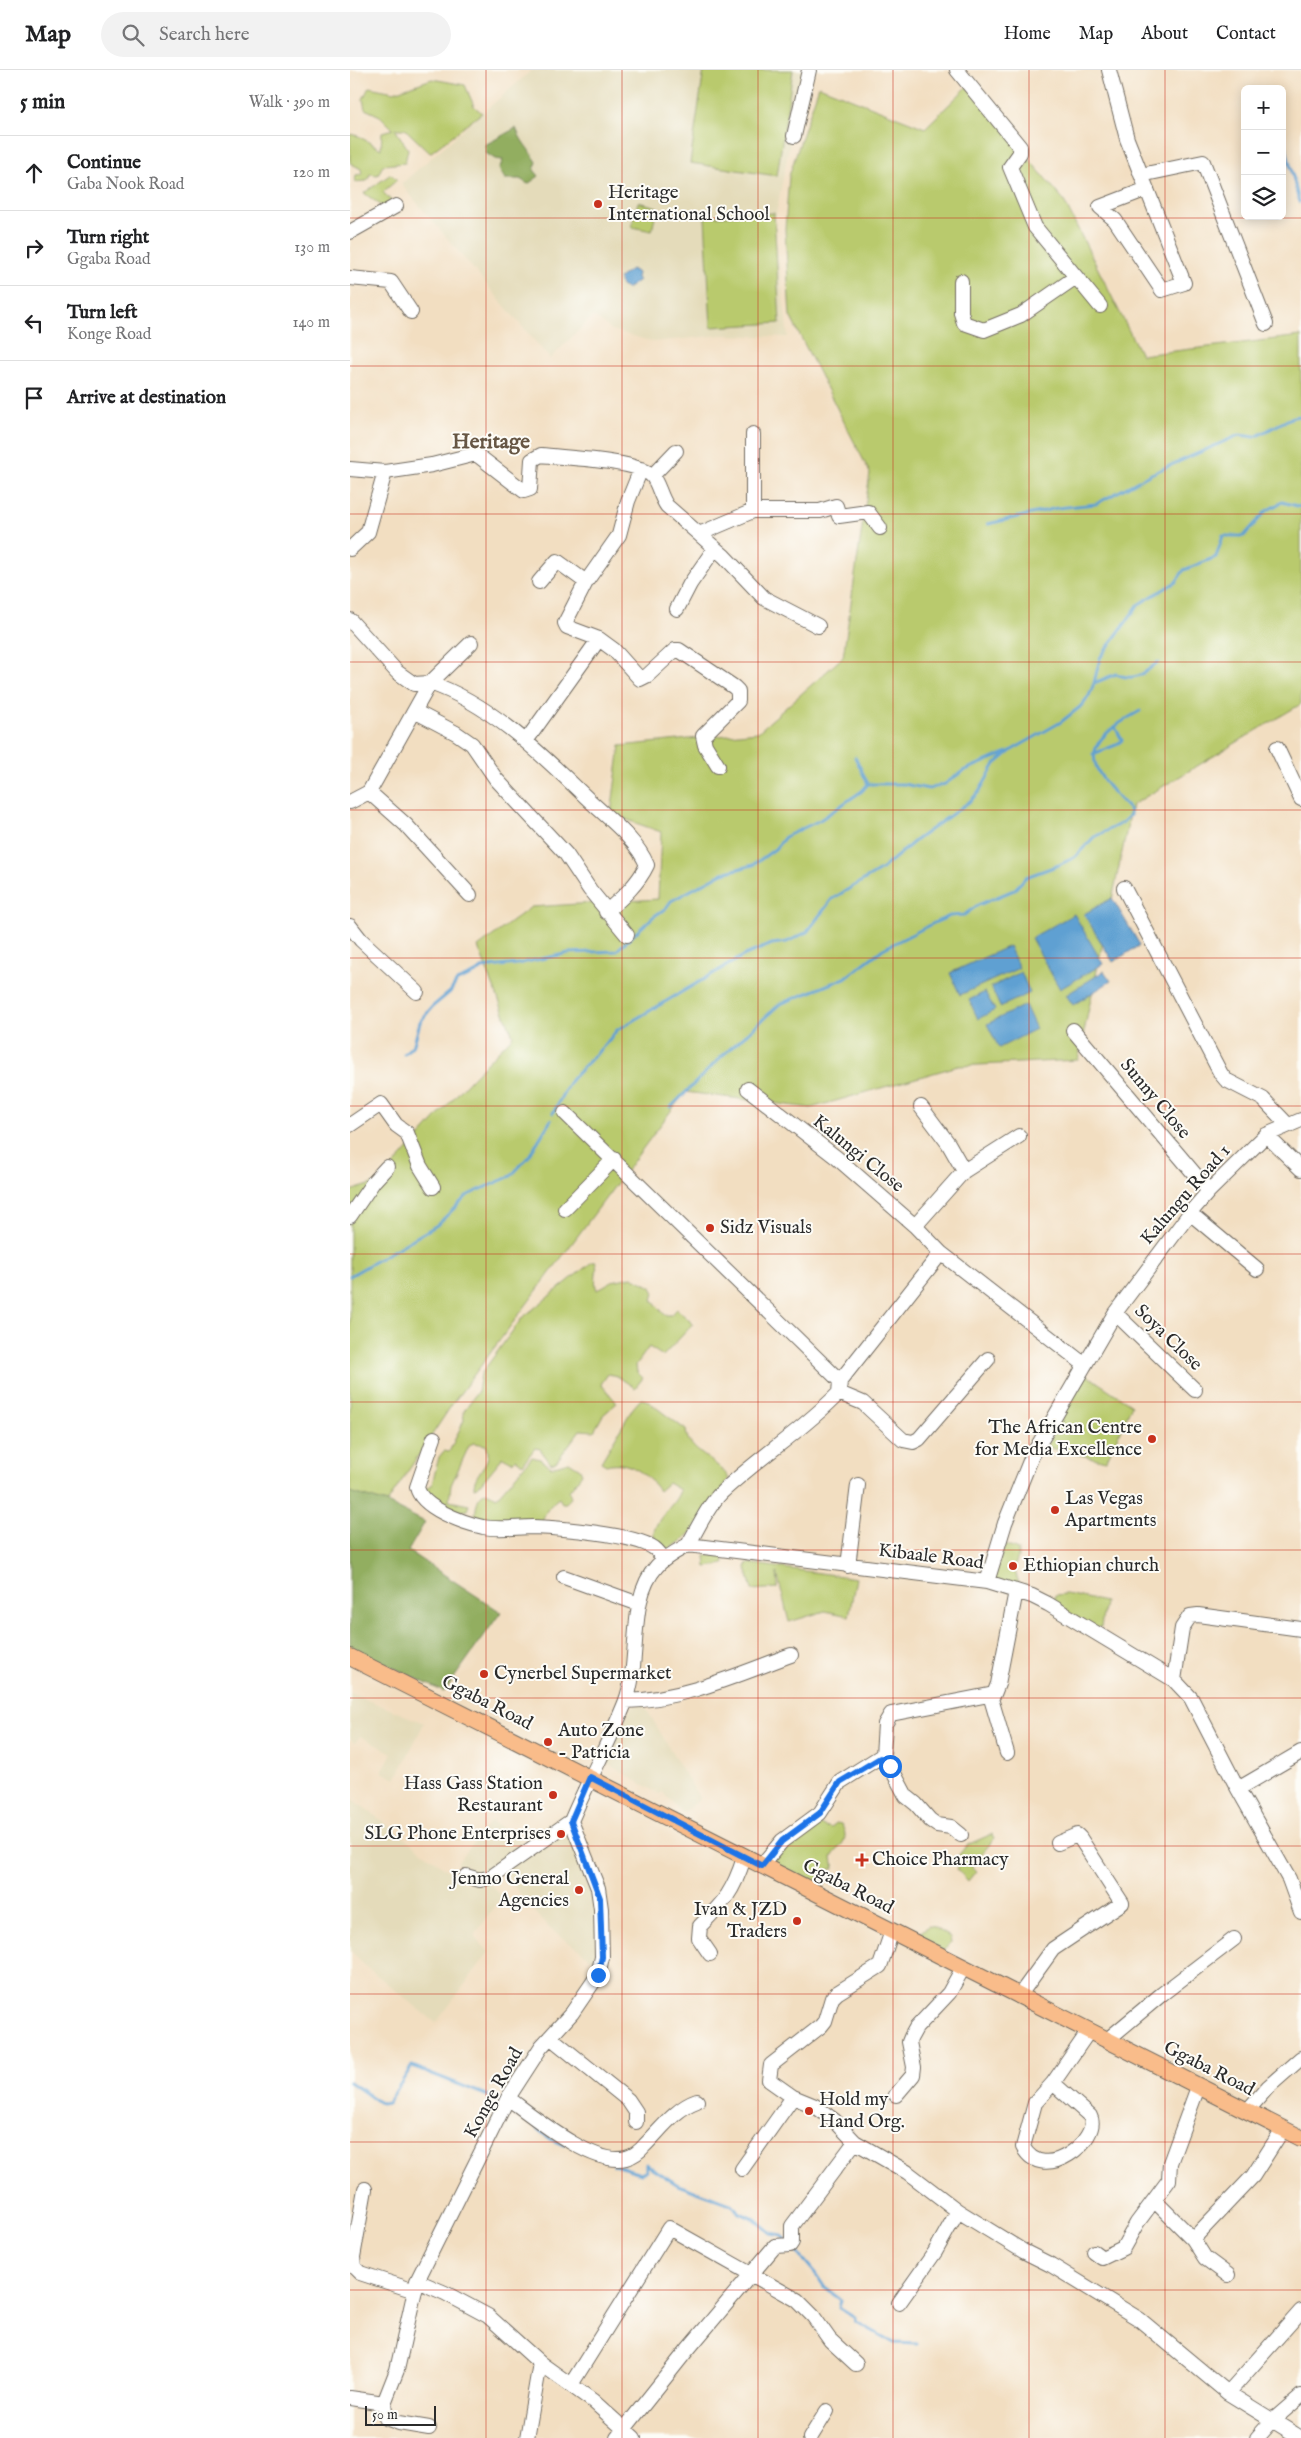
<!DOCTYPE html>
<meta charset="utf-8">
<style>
:root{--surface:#fff;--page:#f2f2f2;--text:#202124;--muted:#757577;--line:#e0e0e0}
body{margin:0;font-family:"IM FELL English",serif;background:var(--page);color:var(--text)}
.controls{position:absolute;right:15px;top:15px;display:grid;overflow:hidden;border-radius:8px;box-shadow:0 2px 12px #0003}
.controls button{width:45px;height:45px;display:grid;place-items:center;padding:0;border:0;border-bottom:1px solid var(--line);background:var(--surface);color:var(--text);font:25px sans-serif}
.scale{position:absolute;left:15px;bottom:12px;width:71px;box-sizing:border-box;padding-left:5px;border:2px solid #2b2b2b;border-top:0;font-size:14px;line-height:18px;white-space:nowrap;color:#2b2b2b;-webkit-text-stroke:4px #fdfcf7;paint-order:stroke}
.stop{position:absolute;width:15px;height:15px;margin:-11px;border:4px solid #1a73e8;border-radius:50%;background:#fff}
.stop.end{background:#1a73e8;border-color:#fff;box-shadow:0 1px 5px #0008}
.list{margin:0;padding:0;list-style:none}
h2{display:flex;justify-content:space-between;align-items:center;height:65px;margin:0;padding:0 20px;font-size:21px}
h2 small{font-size:16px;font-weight:400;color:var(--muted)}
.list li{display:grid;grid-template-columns:32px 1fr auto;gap:15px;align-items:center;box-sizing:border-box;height:75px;padding:0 20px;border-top:1px solid var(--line)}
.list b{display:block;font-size:19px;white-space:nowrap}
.list p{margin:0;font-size:16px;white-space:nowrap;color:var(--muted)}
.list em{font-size:16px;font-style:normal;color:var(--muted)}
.icon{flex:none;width:28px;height:28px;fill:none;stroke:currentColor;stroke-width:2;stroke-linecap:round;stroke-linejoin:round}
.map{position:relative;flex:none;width:951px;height:2368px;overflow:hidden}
header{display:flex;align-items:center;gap:30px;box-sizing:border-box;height:70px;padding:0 25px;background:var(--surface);border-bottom:1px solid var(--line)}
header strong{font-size:24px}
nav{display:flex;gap:28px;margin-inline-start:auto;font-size:18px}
.search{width:350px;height:45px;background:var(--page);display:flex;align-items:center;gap:12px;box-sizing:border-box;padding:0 18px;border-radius:28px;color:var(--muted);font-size:19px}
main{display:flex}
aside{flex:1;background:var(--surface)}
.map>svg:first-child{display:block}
</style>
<header>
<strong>Map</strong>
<div class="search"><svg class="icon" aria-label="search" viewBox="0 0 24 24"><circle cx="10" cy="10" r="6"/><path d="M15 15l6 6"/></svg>Search here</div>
<nav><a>Home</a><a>Map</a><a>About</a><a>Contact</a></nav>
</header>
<main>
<aside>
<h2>5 min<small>Walk · 390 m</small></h2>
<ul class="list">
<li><svg class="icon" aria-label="ahead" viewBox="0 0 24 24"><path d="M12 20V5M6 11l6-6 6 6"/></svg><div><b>Continue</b><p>Gaba Nook Road</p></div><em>120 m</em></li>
<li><svg class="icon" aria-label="right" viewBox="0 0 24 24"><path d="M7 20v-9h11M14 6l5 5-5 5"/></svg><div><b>Turn right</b><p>Ggaba Road</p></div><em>130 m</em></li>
<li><svg class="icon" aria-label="left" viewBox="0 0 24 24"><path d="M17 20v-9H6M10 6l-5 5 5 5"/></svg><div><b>Turn left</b><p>Konge Road</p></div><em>140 m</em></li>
<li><svg class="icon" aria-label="arrive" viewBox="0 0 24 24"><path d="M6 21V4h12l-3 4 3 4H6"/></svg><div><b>Arrive at destination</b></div></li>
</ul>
</aside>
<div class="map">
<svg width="951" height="2368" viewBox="0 0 951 2368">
<rect width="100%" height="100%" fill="#fdfcf7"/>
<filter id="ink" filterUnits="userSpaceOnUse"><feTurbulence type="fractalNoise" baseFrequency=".02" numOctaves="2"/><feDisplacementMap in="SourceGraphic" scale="10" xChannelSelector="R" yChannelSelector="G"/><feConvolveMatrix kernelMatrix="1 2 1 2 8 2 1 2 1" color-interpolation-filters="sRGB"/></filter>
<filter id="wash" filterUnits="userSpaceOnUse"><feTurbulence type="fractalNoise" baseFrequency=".0096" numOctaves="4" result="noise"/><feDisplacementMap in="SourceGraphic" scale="20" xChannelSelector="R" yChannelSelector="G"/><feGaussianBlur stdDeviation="1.12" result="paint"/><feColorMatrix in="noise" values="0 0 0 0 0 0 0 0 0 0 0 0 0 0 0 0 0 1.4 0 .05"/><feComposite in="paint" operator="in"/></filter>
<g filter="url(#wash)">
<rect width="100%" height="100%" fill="#f2dec1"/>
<path fill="#e4dbba" d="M182,0H454L424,155L438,267L373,265L303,272L262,260L243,246L200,289L51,114Z
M0,1623L74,1653L46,1709L32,1702L42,1683L10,1666L5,1673L0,1669Z
M294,1635L350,1729L333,1744L313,1722L309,1724L251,1690L283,1636Z
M0,1727L115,1813H139L152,1827L124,1866L139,1882L86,1953L12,1893L0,1880Z
M141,1751L179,1776L148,1800L125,1805L107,1793Z
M215,1758L247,1838L245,1891L200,1859L169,1823L155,1801Z"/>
<path fill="#b9ca6d" stroke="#727a4c" d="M354,0H443L427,106L340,93Z
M82,9L115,15L124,36L132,43L80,83L55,59H45L58,79L55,93L33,95L28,105L20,104L17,111L5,112L6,105L12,104L11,99L0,93V64L8,66L31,79L32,62L43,59L30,46L15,39L13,29L19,17L44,22Z
M469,16L575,58L617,17L713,129L791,285L951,266V634L782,735L728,990L608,996L461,1038L335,1022L103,1333L37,1433L0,1422V1121L29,1112L119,1011L163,966L128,877L181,837L308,829L311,762L261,744L270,676L408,662L493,587L520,403L440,246L435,159L439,106Z
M41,104L47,110L33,122L43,133L36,139L14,123Z
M288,132L307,137L302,161L282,157Z
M424,143L430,253L361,257L355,147Z
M242,1192H246C248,1202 243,1211 247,1220L262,1211L282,1207L301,1217L304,1223L302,1230L315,1245H321L327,1239L343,1254L313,1286L299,1277L286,1295L287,1302L293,1308L285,1318L267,1306L258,1304L251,1314L267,1333L253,1345L244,1361L230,1360L206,1392L201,1394L190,1379L185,1378L173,1394L166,1389L162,1392L153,1387L128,1417L124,1418C123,1402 145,1393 136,1375L123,1373L119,1376L101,1415L99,1431L119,1435L117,1440C101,1444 90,1436 77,1428L75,1419L82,1414L89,1387L94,1381L99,1382L114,1350L113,1342L128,1321L131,1304L172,1248Z
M735,1304L782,1335L756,1391L696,1377Z
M291,1329L296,1330L336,1360C337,1383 370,1390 379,1409C360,1437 346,1466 315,1481C285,1460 325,1440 330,1420L318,1413L309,1421C296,1403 278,1389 256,1395L251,1392L283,1338Z
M182,1387L190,1389L201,1397L219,1392L230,1399L232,1404L219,1421L221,1428L216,1433H212L209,1428C201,1433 192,1446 192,1454L131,1448L125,1444C127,1435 126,1427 136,1422L147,1427Z
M655,1475L668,1480V1487L664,1498L669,1513L665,1518L642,1511Z
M373,1484L374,1494L356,1497L355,1486Z
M397,1493L506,1508L499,1546L475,1541L439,1552L427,1503L428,1518L402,1520L396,1498Z
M716,1524L755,1532L751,1557L745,1559L703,1532L705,1525Z
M486,1753L491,1754C501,1770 490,1775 482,1787L484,1799H480L475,1803L478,1809L472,1817L418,1796L432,1777L466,1754L482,1758Z
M642,1764L645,1768L623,1794L622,1797L626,1801L618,1811L607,1799L611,1792L608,1786L617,1775Z
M578,1856L584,1857L600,1867L601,1873L593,1881L566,1866Z"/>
<path fill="#92ae60" stroke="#5e6c46" d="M166,58C171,72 179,79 187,92L184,100L189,106L178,114L170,109H155L149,99L153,90L145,89L136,83L135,75Z
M0,1422L37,1433L75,1452L58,1481L151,1542L94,1622L0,1577Z"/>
<path fill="#5fa0d2" stroke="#45667e" d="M281,199L288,203L287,208L289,210L277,219L271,216L269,208Z
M762,828L790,875L763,892L734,844Z
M724,844L753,894L710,919L681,868Z
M659,876L669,898L610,925L600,903Z
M754,901L761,911L723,935L716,925Z
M671,902L680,923L650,937L641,917Z
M635,922L645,940L628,949L619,930Z
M675,935L686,959L649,978L637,954Z"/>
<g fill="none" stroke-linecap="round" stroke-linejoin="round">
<path stroke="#5fa0d2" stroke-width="3" d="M932,61L949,132
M638,454L707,438L746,434L801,404L889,365L905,367L943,347L951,346
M744,613L750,588L789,534L826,512L834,500L866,487L873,466H894L916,441L932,432L951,437
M743,684L766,675L772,670L765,657
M505,687L518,714
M518,714H553L579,719L595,714L613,701L658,682
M54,984L64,974L70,952L82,937L100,922L107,911L126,903L132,898L167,894L219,883L266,881L303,847L316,838L321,831L373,803L403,795L425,779L435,767L470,750L512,721L518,714
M321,1037L371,987L430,934L495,908L533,879L586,852L600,846L614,845L628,835L664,820L676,807L709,795L725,787L744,767L772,753L780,745L779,739C734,693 728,675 790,641
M203,1043C210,1031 214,1019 222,1009C237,992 254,978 267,960L395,885L422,874L437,872L457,862L482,829L532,799L566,770L619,732L629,722L645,694L662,680L711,652L730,637L739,626L744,613L766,604C785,612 794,604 808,592
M0,1206L87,1155L118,1125L161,1106L179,1086L201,1050
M0,2012L31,2034L38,2033L62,1996L151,2031
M180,2052L202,2070L214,2075
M264,2095L291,2103L296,2100V2094L328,2115L383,2135L389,2143L405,2149L421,2163L432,2165L437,2171
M443,2177L465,2203L475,2218L491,2230L489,2238L505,2248V2251L544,2273L567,2274"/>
</g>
</g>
<g filter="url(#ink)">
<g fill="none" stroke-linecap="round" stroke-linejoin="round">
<g stroke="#716a60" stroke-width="16">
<path id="minor" d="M607,0L670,77V83L660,97L685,157L750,236
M759,0L777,69L834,213L812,220L765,150L750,137L797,119
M444,66L459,0
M791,105L853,92L916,254
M0,162L46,136
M0,208L41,212L61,242
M611,211V243L614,253L634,260L671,245L726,207
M0,399L35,402L18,462L0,479
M291,399L278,431L269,465L236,512L215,553L217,557L249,569L264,580L290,609L298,605L325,580H329L384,617L388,621V631L353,666L355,675L368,696
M35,402L82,395L126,384L174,421L180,419L182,390L191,385C214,388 286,390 301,405C308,411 310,427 317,436L374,486L414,528L468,556
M302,406L326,381
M403,441H470L486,436L489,446L518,442L530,458
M349,464L403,441V364
M189,512L207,491L236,512
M327,539L340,514L365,478
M0,550L47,602L64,614L80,613L121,573
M66,642L106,663L122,674L146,709L216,784L240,820L277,865
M176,671L249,569
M927,678L951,729
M19,722L56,755L120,825
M0,732L19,722L80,613C142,634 193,686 239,730C259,749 286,769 297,795C288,814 272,828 256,842
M774,818L871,1004L876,1010L913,1029L937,1054
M0,856L11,870L67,922
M723,960L859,1121
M398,1019L487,1088L565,1156L591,1183L735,1295
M571,1037L598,1073L614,1101
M215,1043L490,1311
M0,1055L31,1034L46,1055L57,1063L70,1096L83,1117
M916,1065L951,1099
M215,1139L264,1089
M840,1143L907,1199
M0,1146L24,1111L37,1097
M565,1156L614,1101L669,1066
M765,1243L845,1320
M489,1323L513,1333L553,1370L563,1372L569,1369L638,1289
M84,1368L67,1417C71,1438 114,1453 133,1457C149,1460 167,1457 183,1457C209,1458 284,1464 304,1478C308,1481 311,1485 314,1489
M338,1475C348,1458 357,1437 371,1423C408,1388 453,1360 489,1323L490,1311L591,1183
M498,1496L508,1415
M214,1507L289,1534
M637,1512L655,1453L682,1386L765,1243L840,1143L859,1121L916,1065L951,1050
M824,1610L832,1558L840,1546L848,1545L951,1559
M640,1625L657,1683
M276,1631C332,1630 389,1604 441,1585
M530,1688L540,1696L556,1726L566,1734L580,1750L587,1755L601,1757L611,1765
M888,1719L951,1682
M411,1796L432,1771L470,1743L490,1712L533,1685L535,1654L541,1644L644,1624L648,1614L666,1521
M116,1806L130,1810L141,1807L221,1751
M542,1861L530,1896L487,1923L482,1928L475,1951L471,1956L421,1995L419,2010L443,2027L465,2036L485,2051L505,2072L557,2102L608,2141L673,2181L701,2195L789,2249L878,2323L951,2368
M360,1884L349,1868L350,1856C375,1831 383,1822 394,1788
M669,1926L703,1879L772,1833L730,1768L727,1765L708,1773
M200,1967L278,2030L286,2042V2052
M757,1970L812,1924L884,1869
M703,2013L740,2046C752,2068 694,2116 673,2077L685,2033L703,2013L739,1961
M546,2025L563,2005L564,1997L559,1972L561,1967L566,1958L599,1923L613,1898
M158,2028C184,2047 244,2097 276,2088C284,2086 290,2081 295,2075C311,2059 326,2038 347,2031
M897,2041L918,2017L951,1988
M392,2099L443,2027
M15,2119L3,2187L4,2197L10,2203L65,2221
M805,2131L843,2169L855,2188L878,2205
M843,2169L903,2106L933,2059
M744,2182L752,2188L773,2178L787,2153L819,2110L820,2093L848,2017
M67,2211L95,2223L138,2246L190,2293L243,2331L284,2368
M549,2233L585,2182L608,2141
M222,2313L319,2158L447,2230L463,2246L480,2270L506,2294
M878,2323L951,2241
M0,2328L34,2333
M79,2358L49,2353L36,2348L34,2333L47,2300L67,2211L158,2028L191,1977L222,1943L248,1905L252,1887L251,1839L248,1818L221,1751C238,1711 259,1673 275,1633C292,1591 276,1530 307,1496C315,1487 327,1481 338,1475L637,1512L682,1526L698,1534L824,1610L841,1628L888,1719L939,1809L951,1842
M177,2368L190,2293
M267,2368L338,2279L425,2176L440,2175L442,2172V2156L505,2072
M460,2368L477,2341
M907,2368L922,2351L951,2326"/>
</g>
<g stroke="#716a60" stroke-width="18">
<path id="major" d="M0,1587L951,2068"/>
</g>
<use href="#minor" stroke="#fff" stroke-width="14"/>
<use href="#major" stroke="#f9bc8a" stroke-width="16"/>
</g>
</g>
<g fill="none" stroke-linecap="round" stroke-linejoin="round" filter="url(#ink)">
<path stroke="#1a73e8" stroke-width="6" d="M248,1905L252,1887L250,1828L221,1751L240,1707L412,1796L432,1771L470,1743L490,1712L530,1688L540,1696"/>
</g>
<path fill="none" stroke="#c8321e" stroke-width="1" stroke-opacity="0.55" d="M136,0V2368M272,0V2368M408,0V2368M543,0V2368M679,0V2368M815,0V2368M0,148H951M0,296H951M0,444H951M0,592H951M0,740H951M0,888H951M0,1036H951M0,1184H951M0,1332H951M0,1480H951M0,1628H951M0,1776H951M0,1924H951M0,2072H951M0,2220H951"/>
<g fill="#c8321e" stroke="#fdfcf7" stroke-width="2">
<circle cx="248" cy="134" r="5"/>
<circle cx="360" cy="1158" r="5"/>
<circle cx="802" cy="1369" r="5"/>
<circle cx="705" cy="1440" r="5"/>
<circle cx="663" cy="1496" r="5"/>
<circle cx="134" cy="1604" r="5"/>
<circle cx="198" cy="1672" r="5"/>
<circle cx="203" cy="1725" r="5"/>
<circle cx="211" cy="1764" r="5"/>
<path d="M509.5 1782.5h5v5h5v5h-5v5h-5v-5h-5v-5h5z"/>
<circle cx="229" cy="1820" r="5"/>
<circle cx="447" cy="1851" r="5"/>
<circle cx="459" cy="2041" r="5"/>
</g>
<g text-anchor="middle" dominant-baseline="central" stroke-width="4" stroke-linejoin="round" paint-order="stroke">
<g font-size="19" fill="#2b2b2b" stroke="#fdfcf7" text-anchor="start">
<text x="258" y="123">Heritage<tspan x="258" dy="22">International School</tspan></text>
<text x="370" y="1158">Sidz Visuals</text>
<text x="792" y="1358" text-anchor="end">The African Centre<tspan x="792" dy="22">for Media Excellence</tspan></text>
<text x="715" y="1429">Las Vegas<tspan x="715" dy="22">Apartments</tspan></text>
<text x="673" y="1496">Ethiopian church</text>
<text x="144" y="1604">Cynerbel Supermarket</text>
<text x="208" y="1661">Auto Zone<tspan x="208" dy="22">- Patricia</tspan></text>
<text x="193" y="1714" text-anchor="end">Hass Gass Station<tspan x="193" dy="22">Restaurant</tspan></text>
<text x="201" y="1764" text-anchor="end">SLG Phone Enterprises</text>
<text x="522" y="1790">Choice Pharmacy</text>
<text x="219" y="1809" text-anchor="end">Jenmo General<tspan x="219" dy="22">Agencies</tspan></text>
<text x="437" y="1840" text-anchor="end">Ivan &amp; JZD<tspan x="437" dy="22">Traders</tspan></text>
<text x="469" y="2030">Hold my<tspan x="469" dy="22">Hand Org.</tspan></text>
</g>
<g font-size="19" fill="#2b2b2b" stroke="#fdfcf7">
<text transform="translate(805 1029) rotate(50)">Sunny Close</text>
<text transform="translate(508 1084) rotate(39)">Kalungi Close</text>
<text transform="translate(836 1125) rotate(-49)">Kalungu Road 1</text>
<text transform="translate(818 1268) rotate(44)">Soya Close</text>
<text transform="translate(581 1487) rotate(7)">Kibaale Road</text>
<text transform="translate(137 1633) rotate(27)">Ggaba Road</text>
<text transform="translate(498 1817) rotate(27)">Ggaba Road</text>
<text transform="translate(859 1999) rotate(27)">Ggaba Road</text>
<text transform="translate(144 2023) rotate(-61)">Konge Road</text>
</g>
<g font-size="21" font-weight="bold" fill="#665644" stroke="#fdfcf7">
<text x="141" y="372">Heritage</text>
</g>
</g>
</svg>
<div class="controls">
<button>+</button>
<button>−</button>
<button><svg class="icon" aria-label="layers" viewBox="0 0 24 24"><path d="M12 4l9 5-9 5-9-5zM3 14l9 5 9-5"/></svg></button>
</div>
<div class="scale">50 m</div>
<div class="stop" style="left:540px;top:1696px"></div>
<div class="stop end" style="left:248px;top:1905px"></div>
</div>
</main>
